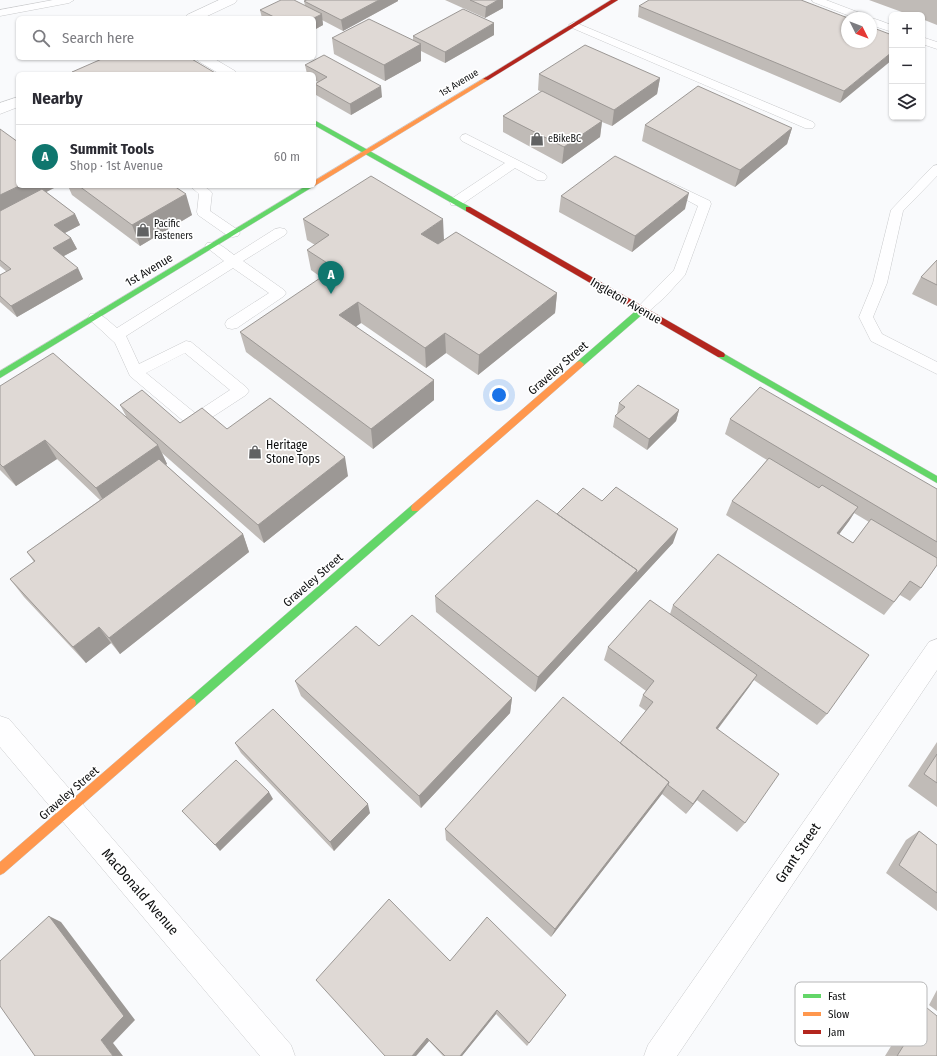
<!DOCTYPE html>
<meta charset="utf-8">
<style>
:root{--surface:#fff;--page:#f7f7f7;--text:#2b2b33;--muted:#7c7c81;--line:#e1e1e2;--accent:#0f766e}
body{margin:0;font-family:"Fira Sans Condensed",sans-serif;background:var(--page);color:var(--text)}
.controls{position:absolute;right:12px;top:12px;display:grid;overflow:hidden;border-radius:6px;box-shadow:0 1px 3px #0004}
.controls button{width:36px;height:36px;display:grid;place-items:center;padding:0;border:0;border-bottom:1px solid var(--line);background:var(--surface);color:var(--text);font:20px sans-serif}
.compass{position:absolute;left:841px;top:12px;width:36px;height:36px;border-radius:50%;background:var(--surface);box-shadow:0 1px 3px #0004;rotate:132deg}
.you{position:absolute;left:499px;top:395px;width:14px;height:14px;margin:-10px;border:3px solid #fff;border-radius:50%;background:#1a73e8;box-shadow:0 0 0 6px #1a73e833}
.badge{display:grid;place-items:center;width:26px;height:26px;border-radius:50%;background:var(--accent);color:#fff;font-size:13px;font-weight:700}
.pin{position:absolute;translate:-50% -33px;filter:drop-shadow(0 1px 2px #0008)}
.pin::after{content:'';position:absolute;top:21px;width:14px;height:12px;background:inherit;clip-path:polygon(0 0,100% 0,50% 100%)}
.list{margin:0;padding:0;list-style:none}
h2{display:flex;justify-content:space-between;align-items:center;height:52px;margin:0;padding:0 16px;font-size:17px}
h2 small{font-size:13px;font-weight:400;color:var(--muted)}
.list li{display:grid;grid-template-columns:26px 1fr auto;gap:12px;align-items:center;box-sizing:border-box;height:64px;padding:0 16px;border-top:1px solid var(--line)}
.list b{display:block;font-size:15px;white-space:nowrap}
.list p{margin:0;font-size:13px;white-space:nowrap;color:var(--muted)}
.list em{font-size:13px;font-style:normal;color:var(--muted)}
.icon{flex:none;width:22px;height:22px;fill:none;stroke:currentColor;stroke-width:2;stroke-linecap:round;stroke-linejoin:round}
.map{position:relative;flex:none;width:937px;height:1056px;overflow:hidden}
.search{position:absolute;background:var(--surface);box-shadow:0 1px 3px #0004;left:16px;top:16px;width:300px;height:44px;display:flex;align-items:center;gap:10px;box-sizing:border-box;padding:0 14px;border-radius:6px;color:var(--muted);font-size:15px}
.panel{position:absolute;background:var(--surface);box-shadow:0 1px 3px #0004;left:16px;top:72px;width:300px;height:116px;border-radius:6px}
.map>svg:first-child{display:block}
</style>
<div class="map">
<svg width="937" height="1056" viewBox="0 0 937 1056">
<rect width="100%" height="100%" fill="#f9fafc"/>
<g fill="none" stroke-linecap="round" stroke-linejoin="round">
<g stroke="#c9cacc" stroke-width="1">
<path id="lane" d="M53,0H74L69,3L0,16V10Z
M812,0H826L868,16L869,18H855L813,2Z
M870,18C878,19 885,23 892,25V32L871,25Z
M574,22L813,122L815,125L813,128H805L570,27L569,25Z
M922,37L937,42V49L922,44Z
M466,134L545,174L547,177L545,180H537L515,168L461,205H451L450,202L451,199L505,163L462,141L460,138L462,135Z
M937,165V176L903,211L887,283L873,317L882,334L937,362V374L871,341L859,317L873,283L891,210L933,166Z
M668,181L710,201L711,204L685,275L665,297L647,313L642,315L637,313L635,310L674,270L698,206L664,188L662,185L664,182Z
M190,186C199,186 206,185 212,193L210,211L238,230L240,233L238,236L233,237L228,236L198,215L197,212L199,194Z
M280,228L285,229L287,232L285,235L243,261L284,290L286,293L284,296L237,328L232,329L227,328L225,324L227,320L269,293L233,268L126,336L139,364L186,341L191,342L246,387L249,391L246,395L200,425L194,427L188,425L130,376L115,343L88,318L90,314C101,311 109,322 117,328L224,261L205,246L207,243C217,240 226,249 234,255L275,229ZM185,353L230,390L195,413L146,373Z"/>
</g>
<g stroke="#c9cacc" stroke-width="1">
<path id="street" d="M219,0H237L235,3L203,18H185L187,15Z
M196,58H213L235,71L237,74H220L198,61Z
M18,97V107L0,114V103Z
M937,639V670L677,1056H644L648,1045L929,642Z
M0,716L9,719L291,1045L295,1056H260L0,747Z"/>
</g>
<g stroke="#c9cacc" stroke-width="1">
<path id="fast" d="M314,120L470,207L471,209L468,211H466L314,125Z
M306,186H314L0,378V371Z
M642,307L645,308V312L583,366H577L576,364L577,362L639,308Z
M721,352L937,476V483L718,357L717,355L718,353Z
M415,504L418,505L419,508L418,511L195,706L191,708L187,706L186,703L187,700L412,505Z"/>
</g>
<g stroke="#c9cacc" stroke-width="1">
<path id="slow" d="M486,77L488,78V80L316,185L314,186V181Z
M580,361L584,364L583,366L418,511H412L411,508L412,505L577,362Z
M191,698L195,700L196,703L195,706L4,873L0,875V862L187,700Z"/>
</g>
<g stroke="#c9cacc" stroke-width="1">
<path id="jam" d="M611,0H618L488,80L483,79Z
M466,207H470L724,353L725,355L724,357H718L466,211Z"/>
</g>
<use href="#lane" fill="#fefeff" fill-rule="evenodd"/>
<use href="#street" fill="#fefeff" fill-rule="evenodd"/>
<use href="#fast" fill="#63d668" fill-rule="evenodd"/>
<use href="#slow" fill="#ff974d" fill-rule="evenodd"/>
<use href="#jam" fill="#b3261e" fill-rule="evenodd"/>
</g>
<path fill="#c0bbb7" fill-rule="evenodd" d="M445,0H503V8L485,18Z
M869,0H937V25L922,19V15H910Z
M304,1H398L343,31L322,20L323,25L314,30V18H262L260,10L305,6Z
M639,6L871,42L840,103L638,17Z
M494,35L445,63L421,51V61L385,81L334,54L332,38L413,41V36Z
M305,65L382,97L351,115L316,95L315,84L318,82L314,80V74H307Z
M539,74L660,78L657,94L612,126L602,122L600,137L562,164L503,132V116L541,92L538,90Z
M645,125L792,128L787,144L735,187L642,141Z
M0,129L46,192L75,214L80,225L65,233L71,238L77,249L64,256L83,279L17,317L0,302V275L7,272L0,266Z
M68,186H174L192,215L140,246L72,195Z
M561,196L685,209L632,252L559,212Z
M303,219L444,240L438,244L557,293L555,313L478,375L446,353L426,368L361,323L356,326L434,400L373,449L246,352L240,332L322,278L311,270L307,250L315,245L307,240Z
M937,260V306L912,294L921,277Z
M0,386L126,416L120,405L180,423L227,429L348,476L264,543L162,453L167,464L166,465L243,534L249,552L120,654L111,643L86,663L24,597L10,579L34,562L27,552L100,500L57,459L16,486L0,470Z
M619,403L679,410L676,421L647,450L613,427L615,416L617,414Z
M730,419L937,489V565L921,588L910,601L900,595L884,615L726,515L732,501L767,460L725,434ZM854,513L869,522L853,543L839,534L849,521Z
M602,501L673,543L535,692L436,612L435,596L557,514Z
M673,605L827,714L817,725L754,680L749,687L718,729L745,823L737,832L697,800L686,814L662,794L551,937L446,840L445,829L620,743L646,711L639,706L643,695L646,691L604,660L608,647L670,614Z
M295,681L512,698L510,713L421,808L301,696Z
M937,742V807L908,786Z
M235,743L370,813L334,851L241,753Z
M919,831L937,845V911L886,873L906,840Z
M450,961L566,995L527,1046L496,1014L462,1056H443L429,1041L416,1056Z
M937,990V1011L929,1005Z
M927,1008L937,1056H885L912,1012Z"/>
<path fill="#9c9895" d="M379,0H398V1L343,31L341,20Z
M498,0H503V8L485,18L486,7Z
M322,14L323,25L314,30V18Z
M494,23V35L445,63V52Z
M421,44V61L385,81L384,65Z
M892,52V60L840,103L844,91Z
M660,78L657,94L612,126L614,110Z
M381,86L382,97L351,115L350,104Z
M602,121L600,137L562,164L564,147Z
M792,128L787,144L735,187L740,170Z
M19,186H58L0,216V195Z
M689,193L685,209L632,252L635,236Z
M186,194L192,215L140,246L132,225Z
M75,214L80,225L59,236L54,225Z
M443,219L444,240L422,255L421,234Z
M71,238L77,249L58,259L53,248Z
M78,268L83,279L17,317L11,306Z
M557,293L555,313L478,375L479,355Z
M358,302L361,323L343,336L339,315Z
M445,333L446,353L426,368L425,348Z
M434,380V400L373,449L371,429Z
M679,410L676,421L647,450L649,439Z
M45,440L57,459L16,486L3,467Z
M158,445L167,464L107,507L96,488Z
M345,457L348,476L264,543L258,525Z
M858,507L849,521L829,548L837,533Z
M678,529L673,543L535,692L538,677L637,570Z
M243,534L249,552L120,654L109,638Z
M99,627L111,643L86,663L73,647Z
M757,675L749,687L710,739L716,728Z
M512,698L510,713L421,808L419,796Z
M669,782L662,794L551,937L555,929Z
M703,790L697,800L686,814L693,804Z
M269,792L273,799L220,851L215,845Z
M368,804L370,813L334,851L330,842Z
M49,916L61,922L135,1020L113,1043L123,1056H113L101,1040Z
M497,1010L496,1014L462,1056H460Z
M427,1038L429,1041L416,1056H412Z"/>
<path fill="#dfd9d5" stroke="#9c9895" d="M281,0H294L322,14L314,18H276L260,10Z
M307,0H379L341,20L304,1Z
M470,0H498L486,7Z
M649,0H801L848,18H847V42H871V27L892,35V52L844,91L639,6Z
M463,9L494,23L445,52L413,36Z
M369,19L421,44L384,65L332,38Z
M585,45L660,78L614,110L539,74Z
M324,55L381,86L350,104L315,84L327,77L305,65Z
M104,58H190L217,74H76L72,72Z
M698,86L792,128L740,170L645,125Z
M542,91L602,121L564,147L503,116Z
M0,129L18,142V186H19L0,195Z
M615,156L689,193L635,236L561,196Z
M371,176L443,219L421,234L438,244L456,232L557,293L479,355L445,333L425,348L358,302L339,315L434,380L371,429L240,332L335,268L307,250L329,235L303,219Z
M79,186H174L186,194L132,225Z
M42,189L75,214L54,225L71,238L53,248L78,268L11,306L0,296V275L11,269L0,260V211Z
M937,260V285L921,277Z
M53,353L158,445L96,488L45,440L3,467L0,464V386Z
M638,385L679,410L649,439L615,416L625,407L619,403Z
M760,387L937,489V542L730,419Z
M142,390L180,423L202,408L227,429L270,398L345,457L258,525L120,405Z
M769,458L819,488L822,485L858,507L837,533L853,543L871,519L937,558V565L921,588L910,581L894,602L732,501Z
M159,459L243,534L109,638L99,627L73,647L10,579L35,561L27,552Z
M616,487L678,529L636,574L637,570L557,514L583,488L602,501Z
M537,500L637,570L538,677L435,596Z
M718,554L869,655L827,714L673,605Z
M650,600L757,675L716,728L779,774L745,823L703,790L693,804L668,785L669,782L620,743L653,702L643,695L654,681L608,647Z
M412,615L512,698L419,796L295,681L356,626L379,646Z
M563,697L669,782L555,929L445,829Z
M273,709L368,804L330,842L235,743Z
M937,754V783L924,774Z
M236,760L269,792L215,845L182,811Z
M919,831L937,845V893L899,865Z
M389,899L450,961L487,917L566,995L529,1043L497,1010L460,1056H445L427,1038L412,1056H385L316,980Z
M49,916L124,1016L101,1040L113,1056H35L0,1006V961Z
M927,1008L937,1016V1056H897Z"/>
<defs>
<g id="shop-bare" transform="scale(1.08)"><path d="M-5-2.5h2.3a2.7 3.5 0 0 1 5.4 0H5L5.5 6h-11ZM-1.5-2.5h3a1.5 2.3 0 0 0-3 0Z" fill="#616263" stroke="#fff" stroke-width="2.5" paint-order="stroke"/></g>
</defs>
<g fill-rule="evenodd">
<use href="#shop-bare" x="537" y="139"/>
<use href="#shop-bare" x="143" y="230"/>
<use href="#shop-bare" x="255" y="452"/>
</g>
<g text-anchor="middle" dominant-baseline="central" stroke-width="3.5" stroke-linejoin="round" paint-order="stroke">
<g font-size="10" fill="#0f1011" stroke="#fff">
<text transform="translate(459 83) rotate(-31)">1st Avenue</text>
</g>
<g font-size="10" fill="#0f1011" stroke="#fff" text-anchor="start">
<text x="548" y="139">eBikeBC</text>
<text x="154" y="224">Pacific<tspan x="154" dy="12">Fasteners</tspan></text>
</g>
<g font-size="12" fill="#0f1011" stroke="#fff">
<text transform="translate(149 270) rotate(-31)">1st Avenue</text>
<text transform="translate(626 301) rotate(30)">Ingleton Avenue</text>
<text transform="translate(558 368) rotate(-41)">Graveley Street</text>
<text transform="translate(313 580) rotate(-41)">Graveley Street</text>
<text transform="translate(69 793) rotate(-41)">Graveley Street</text>
</g>
<g font-size="12" fill="#0f1011" stroke="#fff" text-anchor="start">
<text x="266" y="445">Heritage<tspan x="266" dy="14">Stone Tops</tspan></text>
</g>
<g font-size="14" fill="#0f1011" stroke="#fff">
<text transform="translate(798 853) rotate(-56)">Grant Street</text>
<text transform="translate(140 892) rotate(49)">MacDonald Avenue</text>
</g>
</g>
<rect x="795" y="982" width="132" height="64" rx="6" fill="#fff" stroke="#b7b7b8" stroke-width="1"/>
<rect x="803" y="994" width="18" height="4" fill="#63d668"/>
<rect x="803" y="1012" width="18" height="4" fill="#ff974d"/>
<rect x="803" y="1030" width="18" height="4" fill="#b3261e"/>
<g font-size="11" fill="#0f1011">
<text x="828" y="1000">Fast</text>
<text x="828" y="1018">Slow</text>
<text x="828" y="1036">Jam</text>
</g>
</svg>
<div class="controls">
<button>+</button>
<button>−</button>
<button><svg class="icon" aria-label="layers" viewBox="0 0 24 24"><path d="M12 4l9 5-9 5-9-5zM3 14l9 5 9-5"/></svg></button>
</div>
<svg class="compass" viewBox="-18 -18 36 36"><path d="M0-13l5 13h-10z" fill="#e53935"/><path d="M0 13l5-13h-10z" fill="#7c7c81"/></svg>
<div class="you"></div>
<div class="pin badge" style="left:331px;top:294px">A</div>
<div class="search"><svg class="icon" aria-label="search" viewBox="0 0 24 24"><circle cx="10" cy="10" r="6"/><path d="M15 15l6 6"/></svg>Search here</div>
<section class="panel">
<h2>Nearby<small></small></h2>
<ul class="list">
<li><span class="badge">A</span><div><b>Summit Tools</b><p>Shop · 1st Avenue</p></div><em>60 m</em></li>
</ul>
</section>
</div>
